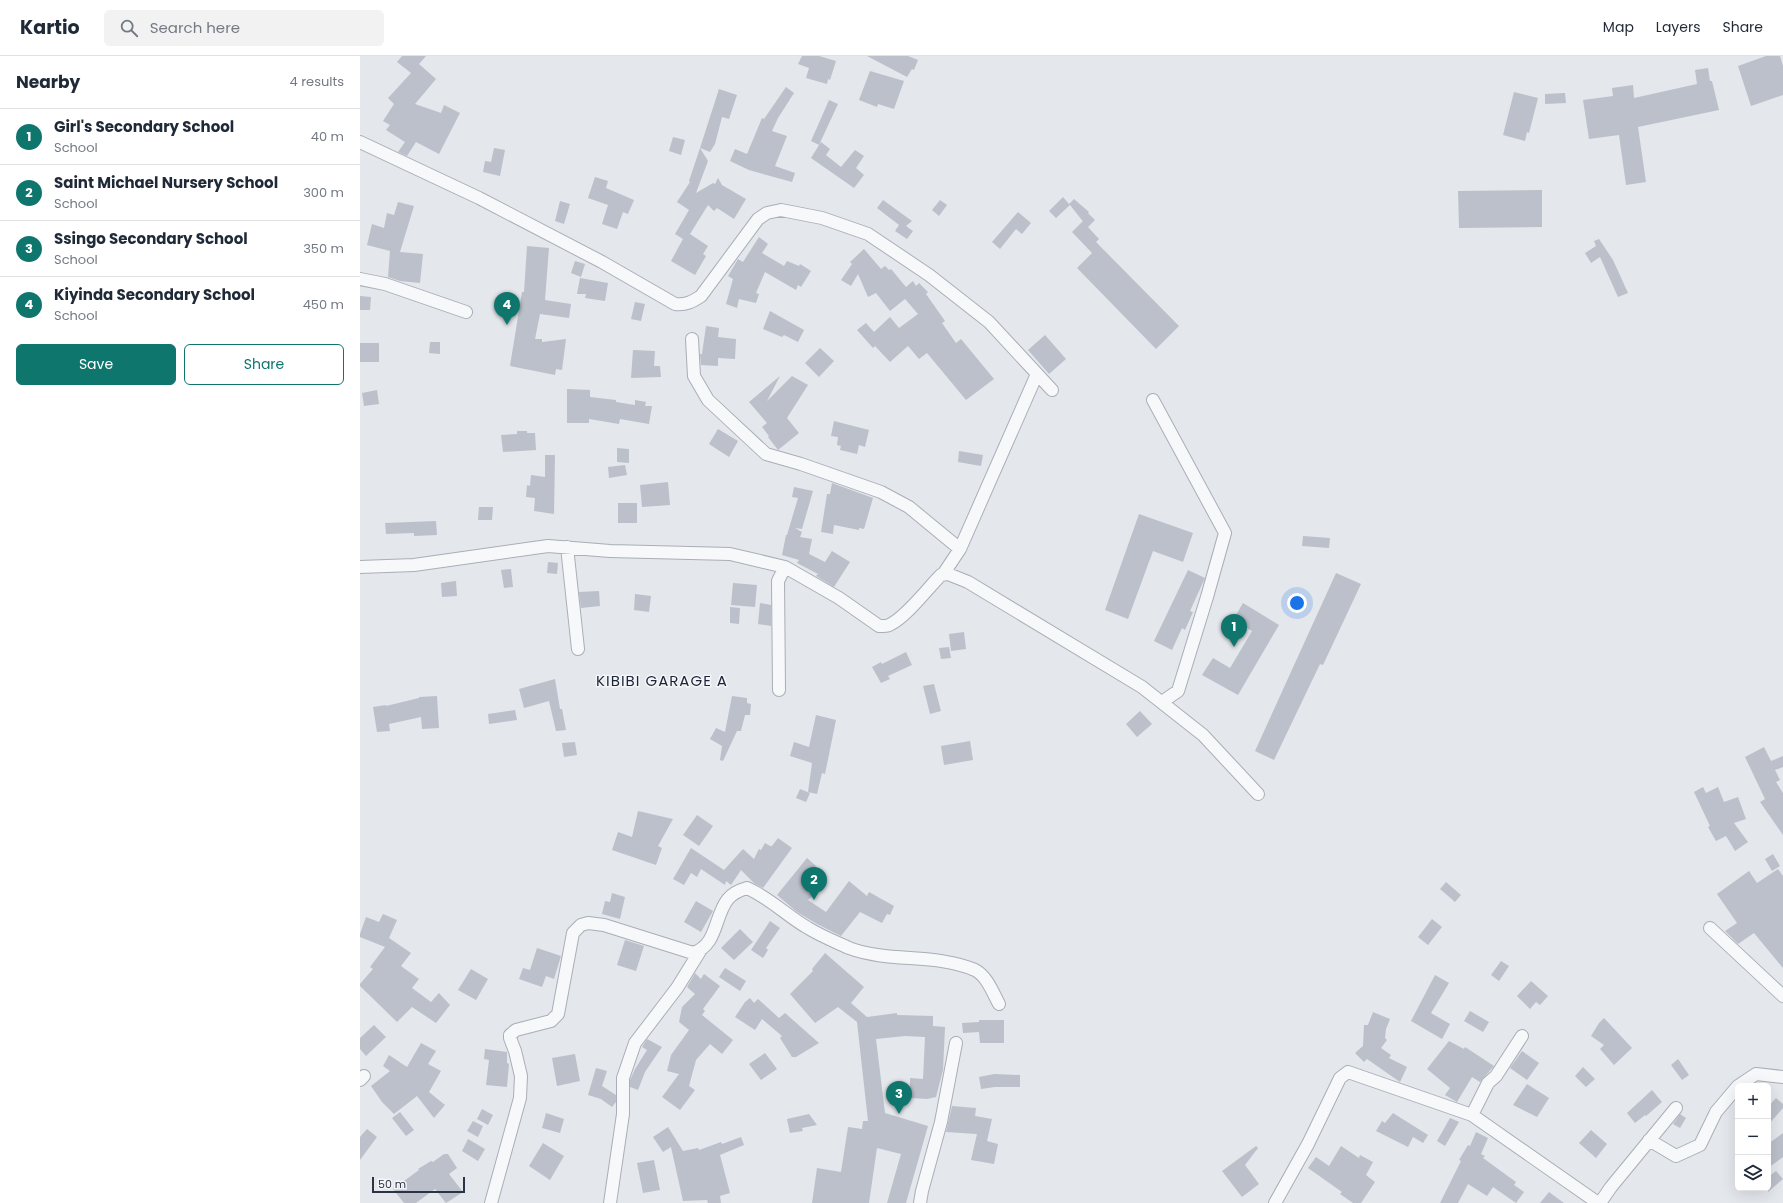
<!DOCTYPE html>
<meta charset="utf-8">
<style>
:root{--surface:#fff;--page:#f2f2f3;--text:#1f2937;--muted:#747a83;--line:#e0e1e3;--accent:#0f766e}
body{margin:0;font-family:Poppins,sans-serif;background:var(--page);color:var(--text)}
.controls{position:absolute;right:12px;bottom:12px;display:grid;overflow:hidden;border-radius:6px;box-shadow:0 4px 16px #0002}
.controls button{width:36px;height:36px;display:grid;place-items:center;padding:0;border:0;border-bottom:1px solid var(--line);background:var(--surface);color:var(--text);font:20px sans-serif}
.scale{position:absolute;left:12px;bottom:10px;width:93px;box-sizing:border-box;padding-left:4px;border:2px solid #2b3445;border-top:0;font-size:11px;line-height:14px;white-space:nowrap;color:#2b3445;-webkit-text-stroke:3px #f4f6f9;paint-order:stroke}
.you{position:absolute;left:937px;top:547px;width:14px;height:14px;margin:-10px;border:3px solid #fff;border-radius:50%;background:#1a73e8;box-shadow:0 0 0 6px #1a73e833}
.badge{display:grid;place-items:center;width:26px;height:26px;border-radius:50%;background:var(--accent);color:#fff;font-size:13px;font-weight:700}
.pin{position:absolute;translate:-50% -33px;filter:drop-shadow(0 1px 2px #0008)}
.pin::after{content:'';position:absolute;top:21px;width:14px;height:12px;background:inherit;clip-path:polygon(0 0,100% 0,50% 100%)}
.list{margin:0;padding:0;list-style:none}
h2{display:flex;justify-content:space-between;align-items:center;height:52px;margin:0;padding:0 16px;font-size:17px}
h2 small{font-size:13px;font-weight:400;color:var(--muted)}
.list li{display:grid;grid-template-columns:26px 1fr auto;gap:12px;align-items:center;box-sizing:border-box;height:56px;padding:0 16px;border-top:1px solid var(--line)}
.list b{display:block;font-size:15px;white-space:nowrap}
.list p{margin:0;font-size:13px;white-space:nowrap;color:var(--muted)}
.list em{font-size:13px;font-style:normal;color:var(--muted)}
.actions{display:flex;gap:8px;padding:12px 16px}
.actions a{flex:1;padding:9px 0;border:1px solid var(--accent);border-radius:6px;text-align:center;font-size:14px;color:var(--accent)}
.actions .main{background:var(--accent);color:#fff}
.icon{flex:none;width:22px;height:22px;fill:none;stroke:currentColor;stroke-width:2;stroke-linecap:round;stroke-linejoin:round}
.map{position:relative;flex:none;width:1423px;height:1147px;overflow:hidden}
header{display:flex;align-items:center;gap:24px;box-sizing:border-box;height:56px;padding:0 20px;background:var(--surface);border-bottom:1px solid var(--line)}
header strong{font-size:19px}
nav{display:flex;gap:22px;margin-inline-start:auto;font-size:14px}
.search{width:280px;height:36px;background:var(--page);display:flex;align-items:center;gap:10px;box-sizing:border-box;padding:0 14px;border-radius:6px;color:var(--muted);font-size:15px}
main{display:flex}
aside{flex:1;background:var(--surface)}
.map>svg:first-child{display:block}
</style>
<header>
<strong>Kartio</strong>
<div class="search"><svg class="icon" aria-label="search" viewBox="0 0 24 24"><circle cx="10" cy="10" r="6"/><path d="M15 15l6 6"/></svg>Search here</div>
<nav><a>Map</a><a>Layers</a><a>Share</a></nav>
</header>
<main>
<aside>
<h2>Nearby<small>4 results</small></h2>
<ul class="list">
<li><span class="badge">1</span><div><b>Girl's Secondary School</b><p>School</p></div><em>40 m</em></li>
<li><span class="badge">2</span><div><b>Saint Michael Nursery School</b><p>School</p></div><em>300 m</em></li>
<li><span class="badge">3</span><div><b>Ssingo Secondary School</b><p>School</p></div><em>350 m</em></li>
<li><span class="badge">4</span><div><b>Kiyinda Secondary School</b><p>School</p></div><em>450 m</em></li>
</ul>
<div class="actions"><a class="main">Save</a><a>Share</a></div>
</aside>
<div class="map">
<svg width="1423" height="1147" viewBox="0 0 1423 1147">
<rect width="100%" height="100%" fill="#e4e7ec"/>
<path fill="#bbc0ca" d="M42,0H66L59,8L76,23L55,48L81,57L84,49L100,57L79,98L56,86L47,100L38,96L45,86L26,74L30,69L23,65L34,48L28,42L51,17L37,6Z
M442,0H459L476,5L470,24L468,23L467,28L446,22L449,12L438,8Z
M507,0H548L558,4L554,14L552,13L547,21Z
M1406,0H1420L1423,10V39L1391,50L1378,10Z
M1348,12L1350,25H1352L1359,54L1278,71L1286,126L1266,129L1259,79L1229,83L1223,44L1253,40L1252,32L1273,29L1274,42L1337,28L1335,14Z
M510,15L544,25L534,53L518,48L517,51L499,44Z
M426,31L434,37L418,62L412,75L427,80L415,110L435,117L432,126L389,114L370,105L375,93L387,98L402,62L404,63Z
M359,33L377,39L369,63L362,61L355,88L350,96L340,92Z
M1154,36L1178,42L1169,77L1167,76L1165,85L1143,79Z
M1205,37L1206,47L1185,48V38Z
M469,44L478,48L459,89L451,85Z
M313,81L325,84L321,99L309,95Z
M461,86L470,93L466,99L481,111L495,94L504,100L496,112L504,119L494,132L451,102Z
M134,92L145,94L140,120L123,116L125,105L131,106Z
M340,92L348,105L336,137L353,127L355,128L358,122L362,129L386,143L374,163L357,152L354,155L348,149L330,178L348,190L343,198L346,200L335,219L311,205L323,183L315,178L329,154L317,146L330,126L329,125Z
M235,121L248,125L246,132L274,144L268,158L263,156L257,173L242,168L248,149L228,142Z
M1182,134V171L1099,172L1098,135Z
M703,141L709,148L714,143L729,156L728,157L735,164L728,171L739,183L736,186L819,270L796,293L717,212L732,197L712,176L723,165L725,168L710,149L696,162L689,155Z
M523,144L552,165L546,170L553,175L547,183L535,175L539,169L517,152Z
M580,144L587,149L579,160L572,154Z
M200,145L210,148L204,168L195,165Z
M38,146L54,150L40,196L63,198L60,227L40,225L28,221L30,195L7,189L12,168L24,172L27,157L34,159Z
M658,156L671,167L662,178L656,173L640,193L632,186Z
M399,181L408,188L402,197L424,210L427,205L439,210L440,208L451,215L441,231L438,229L436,234L405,216L396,237L399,238L396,247L379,243L377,252L366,248L373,223L368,220L378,203L383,206Z
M1239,183L1253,204L1268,237L1258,241L1240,201L1231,207L1225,197L1236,190L1234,185Z
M167,190L189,192L185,244L211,248L209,262L180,258L175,283H182V286L206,283L202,314L196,313L195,319L150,310L162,236H164Z
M504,193L521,213L525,210L529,214L531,213L546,231L553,225L556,230L559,227L568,236L566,238L585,265L582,267L596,287L601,283L634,323L606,344L567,297L559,303L548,290L530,306L515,290L513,292L497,274L506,267L514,276L530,261L539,272L558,258L545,243L530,255L516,237L508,241L498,218L491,230L481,224L492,208L490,206Z
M215,205L225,208L221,221L211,217Z
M220,222L248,227L245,245L225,242L226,238H217Z
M0,240L11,241L10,254H0Z
M275,246L285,248L281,265L271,263Z
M410,255L444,274L438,286L424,279L422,281L403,273Z
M346,270L359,272L358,281L376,283L375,303L358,302V310L341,309L340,298H342Z
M685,279L706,303L689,318L668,294Z
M70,286H80V298L69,297Z
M0,287H19V306H0Z
M460,292L474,305L459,321L445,307Z
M273,294L295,295L294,310H300L301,321L271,322Z
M420,320L407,345L432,320L448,329L427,362L439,377L418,394L408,381L409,380L402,371L407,367L389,346Z
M207,333L230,334V341L256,344V346L275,349V344L286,346L285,350H292L289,368L260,363L259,368L229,363V367H207Z
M17,334L19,348L4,350L2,337Z
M474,365L509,374L505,391L499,389L497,398L480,394L481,390L477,389L478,381L471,380Z
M358,373L378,385L369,401L349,388Z
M157,375H167V377H175L176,394L143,396L141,379L157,378Z
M257,392L269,393V407L257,406Z
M599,395L623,399L621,410L598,406Z
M185,399H195L194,458L174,455L175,442L166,441L167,429L170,430L171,419L185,421Z
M265,409L267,419L249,422L248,411Z
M308,426L310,449L282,451L280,429Z
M472,427L513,442L504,473L499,472V474L474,469L473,478L461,476L467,438H470Z
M434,431L453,435L442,473L435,472L442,476L440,481L452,483L449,498L465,506L472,495L490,506L474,531L456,520L458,518L437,507L439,504L422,499L426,479H427L438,442L432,441Z
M258,447H277V467H258Z
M119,451H133L132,464H118Z
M779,458L833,477L823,506L793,495L768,563L745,554Z
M76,465L77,479L54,480V477L26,478L25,467Z
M943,480L970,482L969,492L942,490Z
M188,506L198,507L197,518L187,517Z
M151,513L153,531L144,532L141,514Z
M828,514L845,522L830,555L833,556L825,574L822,572L812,594L794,585Z
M976,517L1001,528L963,609L960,608L914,704L895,695Z
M96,525L97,540L82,541L81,527Z
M373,527L397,529L395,551L371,549Z
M239,535L240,550L221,552L219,536Z
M275,538L291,540L289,556L274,554Z
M400,547L411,549V570L398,568Z
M883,547L919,569L878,639L842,619L853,602L870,612L892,575L873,564Z
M370,551L380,552L379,568L370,567Z
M604,576L606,593L591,595L589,578Z
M589,591L591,602L581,603L579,592Z
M546,596L552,609L528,620L530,623L521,627L512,611L521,606L522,608Z
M195,623L200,653H202L206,674L196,675L189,645L164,652L159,633Z
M574,628L581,655L570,658L563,630Z
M77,640L79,672L62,673L61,661L29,668L30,675L17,676L13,651L26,649V650L59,642V641Z
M372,640L387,642V647L391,648L390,659H385L381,675H377L363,705L360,704L362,690L350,683L356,672L365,676Z
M155,654L157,664L129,668L128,658Z
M780,655L792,668L777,681L766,668Z
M456,659L476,664L465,718L462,717L457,738L448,736L452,707L430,700L434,686L449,691Z
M610,685L613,704L584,709L581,690Z
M215,686L217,699L204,701L202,687Z
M1404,691L1411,705L1423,700V711L1415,714L1420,724L1416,726L1423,737V779L1400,746L1405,743L1385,701Z
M1343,731L1346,737L1358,731L1364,746L1378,741L1386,763L1374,767L1388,786L1375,795L1366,780L1356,785L1348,771L1350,770L1334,736Z
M440,733L450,737L446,746L436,742Z
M278,755L313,763L298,790L302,792L296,809L252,794L258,776L272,781Z
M337,759L353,770L339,790L323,779Z
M418,782L432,792L403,832L394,827L381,814L371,829L366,825L365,829L341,813L337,821L331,817L324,829L313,823L331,792L364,814L383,793L394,803L399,793L401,794L405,787L410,790H412Z
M1413,798L1420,810L1412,815L1405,803Z
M447,802L456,810L449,818L462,831L448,844L466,856L489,825L507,840L509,836L534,850L530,859L527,858L522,867L500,856L481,880L457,868L437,856L417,839Z
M1418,813L1423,820V912L1394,877L1378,888L1365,875L1377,867L1357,838L1389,815L1397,827Z
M1086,826L1101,839L1095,846L1080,833Z
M252,837L265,841L260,863L242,858L245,845L250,846Z
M336,845L353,855L341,876L324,866Z
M23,858L37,864L29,882L51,897L41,910L59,923L52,932L71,946L79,937L90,949L76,967L52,951L37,966L0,930V928L13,913L10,911L25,891L0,881V878L6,861L19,866Z
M1072,863L1082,871L1068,889L1058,881Z
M410,865L420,872L406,892L408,894L403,902L391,894Z
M380,873L393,886L374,904L361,892Z
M265,884L284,890L276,915L257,909Z
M177,892L201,900L194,923L186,920L182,931L159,923L163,912L170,914Z
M465,897L504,931L491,947L507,961L537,957V959L573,960V970L585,971L583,1014L576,1041L567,1043L550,1042V1022L563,1023L565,981L545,980L516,983L525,1057L568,1070L546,1147H527L541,1098L517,1092L509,1147H452L457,1112L481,1116L488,1071L502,1073L503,1065H508L497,966L478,951L455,967L430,938L453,915L452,913Z
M1141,905L1149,910L1139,925L1131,919Z
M365,912L386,925L380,935L359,921Z
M111,913L128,923L116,944L98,934Z
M335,917L341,923L344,918L360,930L343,953L345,955L342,959L373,984L362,998L350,988L336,1004L329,1030L335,1034L320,1054L302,1041L319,1018L307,1015L311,999L329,974L319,966L322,951L335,938L327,931Z
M1075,919L1089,927L1071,957L1090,968L1082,983L1051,965Z
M1171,925L1188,940L1180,949L1176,946L1170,953L1157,940Z
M390,942L394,947L398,943L419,962L425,957L459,987L436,1001H432L420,982L422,980L402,963L395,974L375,961L385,946Z
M1110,955L1129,966L1123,976L1104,965Z
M1013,956L1030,963L1026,973L1025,982L1027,984L1021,992L1031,999L1029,1002L1047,1011L1040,1026L1007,1003L1004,1006L995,997L1003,990L1004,969H1008Z
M1244,962L1272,992L1254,1009L1240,993L1244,989L1231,980L1239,967Z
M619,964H644V987H620L619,976L603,977L602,967L619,966Z
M14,969L26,981L6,1000L0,993V982Z
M287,983L302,991L285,1016L278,1034L270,1031V1024L275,1013L287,994L282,991Z
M1089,985L1104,993L1105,991L1134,1010L1120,1026L1112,1021L1097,1046L1085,1039L1090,1032L1067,1013Z
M61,987L76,995L68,1008L81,1015L69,1036L85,1049L74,1062L57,1040L34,1058L22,1046L11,1030L30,1015L23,1010L29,999L47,1011Z
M125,993L147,996V1007L149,1008L147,1031L126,1029L129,1004L124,1003Z
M1162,995L1179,1007L1167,1024L1150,1012Z
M405,997L417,1013L401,1024L389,1008Z
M215,998L220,1025L197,1030L192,1002Z
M1318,1003L1329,1019L1322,1024L1311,1009Z
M1223,1011L1235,1023L1226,1031L1215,1020Z
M236,1012L247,1015L242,1030L256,1039V1046L252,1051L241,1043L228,1039Z
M634,1018L660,1019V1031H635L621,1033L619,1021Z
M1167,1028L1189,1042L1177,1061L1153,1049Z
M1292,1034L1302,1046L1286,1060L1285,1059L1275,1067L1267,1057Z
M1416,1042L1423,1048V1052L1408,1069V1051Z
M592,1050L616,1052L615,1060L632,1063L627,1085L638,1088L634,1108L611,1104L617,1078L586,1076Z
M122,1053L133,1059L128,1069L117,1063Z
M40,1056L54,1074L46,1080L32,1062Z
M186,1057L204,1063L200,1077L182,1072Z
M1033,1057L1068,1079L1063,1087L1053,1081L1048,1091L1016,1075L1022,1065L1025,1067Z
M449,1058L457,1069L442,1072L443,1075L430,1077L427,1063Z
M1320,1058L1326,1062L1320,1072L1313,1068Z
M1090,1062L1099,1066L1085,1090L1077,1085Z
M113,1065L123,1070L118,1081L107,1075Z
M308,1071L323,1095L338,1092L339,1094L361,1086L362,1088L381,1081L384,1089L360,1099L370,1137L360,1140L361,1147H348L347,1144L323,1145L311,1091L303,1096L293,1081Z
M7,1073L17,1081L0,1104V1081Z
M1231,1074L1247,1088L1236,1102L1219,1087Z
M1116,1076L1128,1082L1121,1098L1125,1100L1123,1102L1156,1126L1154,1129L1164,1136L1156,1147L1133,1131L1127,1140L1108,1128L1098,1147H1080L1101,1105L1099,1104L1108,1089L1110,1090Z
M1423,1077V1101L1408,1112V1088Z
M108,1083L125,1093L118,1105L102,1095Z
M183,1087L204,1100L190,1124L169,1110Z
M896,1090L898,1092L885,1109L899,1128L882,1141L862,1115Z
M981,1090L999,1102L1000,1099L1013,1106L1006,1119L1015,1126L1001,1147H993L980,1138L982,1136L948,1112L956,1101L969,1110Z
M84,1098H88L97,1112L89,1118L103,1136L86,1147L75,1133L56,1147H44L33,1133L59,1114L58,1113L71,1105L73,1106Z
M294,1104L300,1134L283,1137L277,1107Z
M1416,1115L1423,1123L1408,1136V1121Z
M1189,1136L1204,1147H1180Z"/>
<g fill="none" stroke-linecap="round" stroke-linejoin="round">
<g stroke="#a9aeb7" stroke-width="14">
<path id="minor" d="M0,86L119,142L242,206L315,248C326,249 332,246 341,240L398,163L407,157L421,154L462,162L508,178L569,219L629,266L692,334
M0,223L25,228L106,256
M332,283L334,320L348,344L406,398L441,408L521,436L549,451L600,493
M793,344L865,477L847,541L818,635L802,646
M207,491L218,593
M0,511L54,509L188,490L250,495L370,498L425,511L479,542L519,570C523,570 527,571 531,568C547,560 568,532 581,519L588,518L608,526L782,631L843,679L898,738
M584,517L600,493L677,318
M419,634L418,525L425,511
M1350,872L1423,940
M0,1024L4,1020
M1378,1030L1396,1018L1423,1021
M1112,1059L1128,1027L1136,1020L1162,980
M1289,1084L1316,1100L1340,1089L1356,1056L1378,1030
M131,1147L160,1042L161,1020L155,995L150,982V979L156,974L191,965L198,958L213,877L221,869L228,867L244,869L333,897C358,889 354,860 368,843C373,837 380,834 387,832C410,842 427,860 448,872C461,880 476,886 489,892C529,907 576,897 615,914C627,920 633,937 639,948
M250,1147L263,1058V1022L275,987L317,932L340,895
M560,1147L562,1135L581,1066L596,987
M915,1147L948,1088L980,1022L988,1016L1112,1059L1238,1147
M1240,1147L1251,1131L1316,1052"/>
</g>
<use href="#minor" stroke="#f7f8fa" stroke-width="12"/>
</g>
<g text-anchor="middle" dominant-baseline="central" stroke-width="3" stroke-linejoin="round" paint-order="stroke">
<g font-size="15" letter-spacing="1" fill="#1d2536" stroke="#f4f6f9">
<text x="302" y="624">KIBIBI GARAGE A</text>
</g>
</g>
</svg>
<div class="controls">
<button>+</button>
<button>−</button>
<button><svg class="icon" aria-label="layers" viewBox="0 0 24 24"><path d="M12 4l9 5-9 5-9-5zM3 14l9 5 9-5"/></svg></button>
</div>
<div class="scale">50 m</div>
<div class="you"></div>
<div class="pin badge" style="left:874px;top:591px">1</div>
<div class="pin badge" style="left:454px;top:844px">2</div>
<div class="pin badge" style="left:539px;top:1058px">3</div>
<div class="pin badge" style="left:147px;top:269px">4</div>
</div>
</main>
